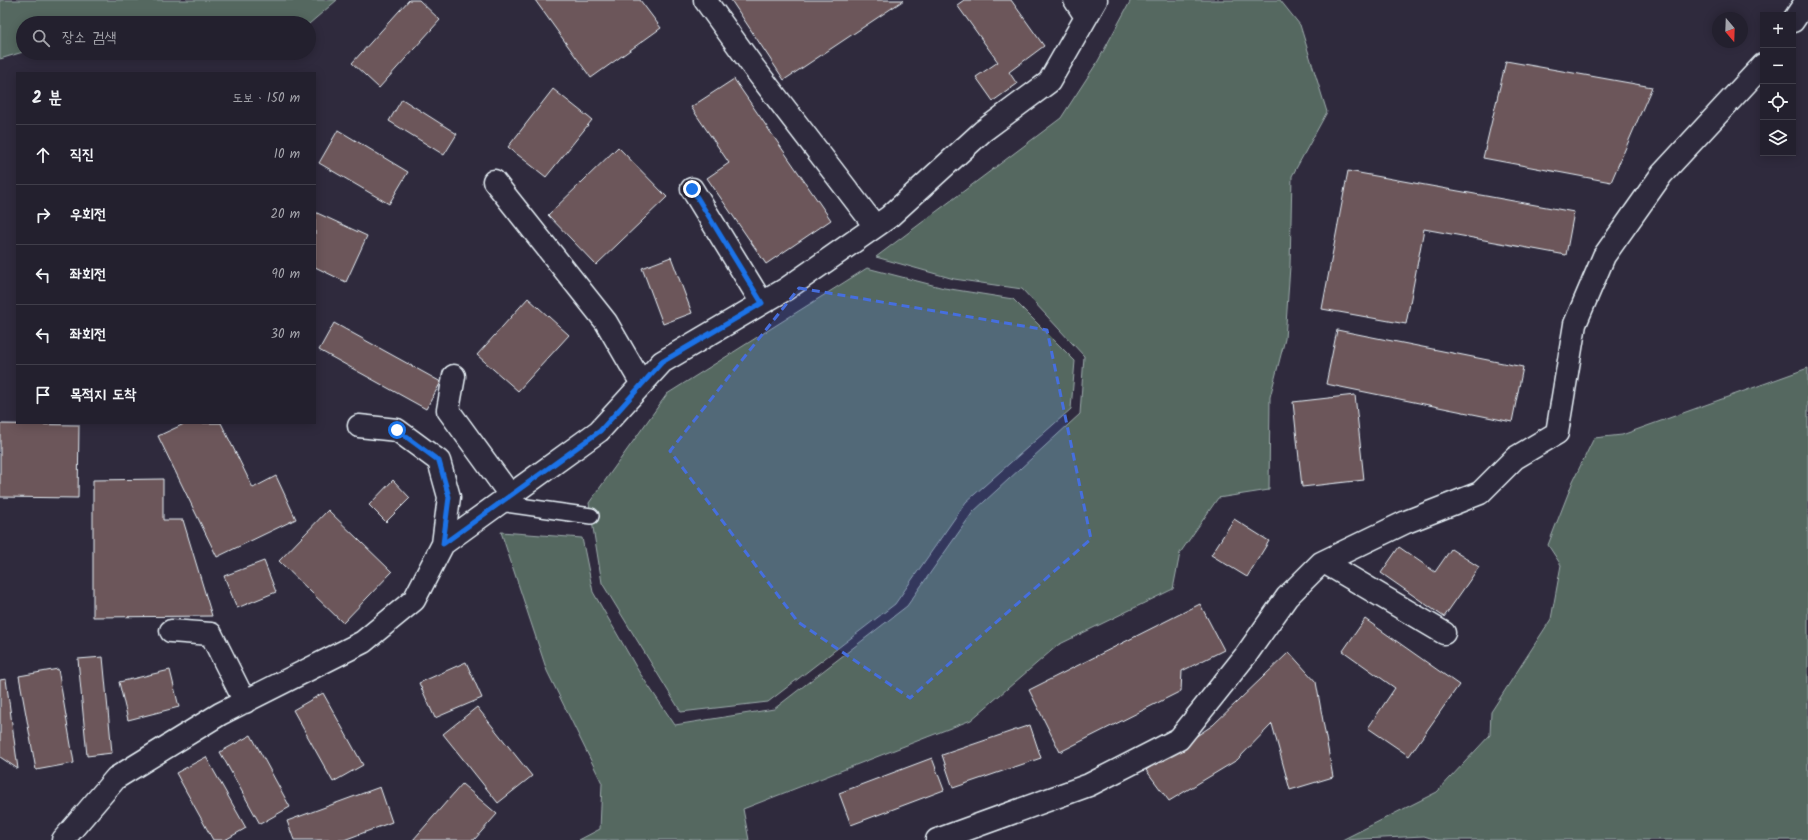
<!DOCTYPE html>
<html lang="ko">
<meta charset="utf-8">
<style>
:root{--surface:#23202e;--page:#2f2d3a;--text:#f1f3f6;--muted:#a3a3aa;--line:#403e4a}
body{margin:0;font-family:Kalam,"Poor Story",sans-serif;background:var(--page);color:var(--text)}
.controls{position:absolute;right:12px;top:12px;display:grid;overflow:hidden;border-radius:0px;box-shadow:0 2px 10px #0003}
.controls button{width:36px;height:36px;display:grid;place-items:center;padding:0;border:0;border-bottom:1px solid var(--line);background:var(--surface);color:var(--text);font:20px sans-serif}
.compass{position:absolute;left:1712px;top:12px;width:36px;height:36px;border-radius:50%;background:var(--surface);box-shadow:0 2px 10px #0003;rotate:161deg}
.stop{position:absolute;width:12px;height:12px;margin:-9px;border:3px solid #1a73e8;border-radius:50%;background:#fff}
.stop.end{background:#1a73e8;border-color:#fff;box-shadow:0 1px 4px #0008}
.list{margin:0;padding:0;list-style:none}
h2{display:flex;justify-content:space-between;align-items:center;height:52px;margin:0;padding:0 16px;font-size:17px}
h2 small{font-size:13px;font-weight:400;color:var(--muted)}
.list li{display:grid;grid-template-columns:26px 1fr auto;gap:12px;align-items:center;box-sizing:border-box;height:60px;padding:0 16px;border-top:1px solid var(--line)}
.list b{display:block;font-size:15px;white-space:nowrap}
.list em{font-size:13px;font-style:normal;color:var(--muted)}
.icon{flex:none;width:22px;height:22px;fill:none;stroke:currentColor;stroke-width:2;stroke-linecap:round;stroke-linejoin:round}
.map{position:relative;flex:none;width:1808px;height:840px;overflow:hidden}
.search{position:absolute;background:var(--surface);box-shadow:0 2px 10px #0003;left:16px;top:16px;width:300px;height:44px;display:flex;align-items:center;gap:10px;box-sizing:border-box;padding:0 14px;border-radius:22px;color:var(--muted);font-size:15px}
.panel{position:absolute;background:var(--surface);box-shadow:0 2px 10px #0003;left:16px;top:72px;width:300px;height:352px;border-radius:0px}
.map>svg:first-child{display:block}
</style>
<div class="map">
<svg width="1808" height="840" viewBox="0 0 1808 840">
<rect width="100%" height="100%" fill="#2f2a3d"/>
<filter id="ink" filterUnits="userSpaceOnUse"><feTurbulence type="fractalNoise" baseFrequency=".025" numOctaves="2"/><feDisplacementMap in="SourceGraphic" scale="8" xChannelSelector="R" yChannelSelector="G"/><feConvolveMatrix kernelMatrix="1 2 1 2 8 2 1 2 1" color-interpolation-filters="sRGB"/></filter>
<g filter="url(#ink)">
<path fill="#546861" stroke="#9eacac" d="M0,0H337L309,24L154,23L134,20L123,23H23V52L0,59Z
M1131,0H1280L1300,25L1327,112L1292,176L1290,266L1285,339L1270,397L1269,490L1218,498L1180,553L1173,589L1058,645L971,720L743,809L749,840H579L600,829L602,783L547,671L501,532L582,538L593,592L639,672L675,725L774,709L907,606L973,512L1080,414L1084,356L1022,289L954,279L876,257L1061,118L1098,61Z
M867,268L944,288L1013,299L1075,361L1071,409L966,502L895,604L768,702L681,712L602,583L589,503L667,394Z
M1808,368V840H1437L1424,836L1342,840L1437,792L1490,735L1491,712L1551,619L1561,565L1548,545L1573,481L1594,438L1622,435Z"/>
<path fill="#6c575a" stroke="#e8f1f8" d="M409,0H419L440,20L379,88L352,63Z
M535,0H640L661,28L591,78Z
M731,0H904L784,80Z
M964,0H1011L1044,46L1009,72L1017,84L993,101L976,77L998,62L957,5Z
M1506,61L1652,87L1611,182L1483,158Z
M734,79L831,220L766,264L707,178L729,163L691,107Z
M553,89L592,120L546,177L508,147Z
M402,99L457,134L444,155L389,121Z
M338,130L408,172L389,204L319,163Z
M618,147L667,197L596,265L548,215Z
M1348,171L1574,212L1566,255L1424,229L1406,324L1322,309Z
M315,212L367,236L346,282L315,267Z
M671,257L692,313L663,324L642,268Z
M528,298L569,335L518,391L477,355Z
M334,323L441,382L426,409L319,350Z
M1337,330L1523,367L1512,422L1326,384Z
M1355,395L1364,480L1302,487L1293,402Z
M186,423H221L253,488L276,476L296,519L217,557L158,436Z
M0,424L79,425L78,498L0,497Z
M163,479V520H183L212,616L93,617V480Z
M393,480L410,498L386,522L369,505Z
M328,510L392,572L343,623L279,561Z
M1234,519L1269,541L1247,577L1211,555Z
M1399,547L1435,572L1451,549L1479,567L1444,617L1381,573Z
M264,561L276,592L237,608L224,576Z
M1200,604L1224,650L1182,671L1181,691L1060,752L1029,690Z
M1365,619L1459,685L1409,756L1368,728L1395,688L1343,651Z
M1289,652L1316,682L1333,777L1290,790L1272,724L1237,760L1169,801L1146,770L1213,725Z
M103,657L112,753L87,756L78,659Z
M466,662L482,698L435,718L419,683Z
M58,669L74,763L36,770L19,676Z
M170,670L179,707L128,720L119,682Z
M6,679L18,769L0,757V680Z
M323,693L363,765L333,782L293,710Z
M477,707L532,776L498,803L443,734Z
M1030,725L1041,758L953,788L942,755Z
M251,735L290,807L260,824L220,752Z
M206,757L246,828L225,840H213L176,773Z
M932,758L944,790L851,825L839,793Z
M462,784L497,814L474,840H413Z
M380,787L392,822L344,840H294L287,821Z"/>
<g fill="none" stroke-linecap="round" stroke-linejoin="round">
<g stroke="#e8f1f8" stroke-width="18">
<path id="service" d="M499,503L591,516"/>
</g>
<g stroke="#e8f1f8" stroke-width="25">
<path id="minor" d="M705,0L754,68L875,226
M1075,0L1086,17
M1793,21L1807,0
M494,181L606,322L642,384
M692,189L762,303
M454,376L448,410L510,495
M359,426L397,430L439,461L449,497L443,544
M1324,562L1444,633
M171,631L211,634L245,702
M63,840L116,778L220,714L363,642L414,600L443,544L599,431L662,362L786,289L889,217L983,131L1049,82L1096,0
M937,840L1089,785L1179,739L1246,655L1287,597L1321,563L1406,522L1480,493L1515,458L1557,433L1575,324L1604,256L1662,174L1763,65"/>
</g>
<use href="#service" stroke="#2f2a3d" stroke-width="15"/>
<use href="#minor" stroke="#2f2a3d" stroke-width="22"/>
</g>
</g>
<g fill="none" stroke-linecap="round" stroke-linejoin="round" filter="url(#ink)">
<path stroke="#1a73e8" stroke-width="5" d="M397,430L439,461L449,497L443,544L600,431L662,362L762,303L692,189"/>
</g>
<path fill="#466fde" fill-opacity="0.2" stroke="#466fde" stroke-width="3" stroke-dasharray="8 5" stroke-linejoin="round" d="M799,288L1047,330L1091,539L910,698L798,622L670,451Z"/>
</svg>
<div class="controls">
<button>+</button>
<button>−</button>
<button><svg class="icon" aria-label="locate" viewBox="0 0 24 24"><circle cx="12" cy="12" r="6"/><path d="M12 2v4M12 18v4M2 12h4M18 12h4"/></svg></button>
<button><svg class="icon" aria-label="layers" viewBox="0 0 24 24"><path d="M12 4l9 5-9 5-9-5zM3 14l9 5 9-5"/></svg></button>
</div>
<svg class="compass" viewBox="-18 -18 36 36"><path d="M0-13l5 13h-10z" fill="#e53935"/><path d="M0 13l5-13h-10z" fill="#a3a3aa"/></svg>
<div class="stop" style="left:397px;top:430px"></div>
<div class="stop end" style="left:692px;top:189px"></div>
<div class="search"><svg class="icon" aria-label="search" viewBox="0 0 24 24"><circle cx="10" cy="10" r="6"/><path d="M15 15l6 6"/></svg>장소 검색</div>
<section class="panel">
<h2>2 분<small>도보 · 150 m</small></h2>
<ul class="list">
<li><svg class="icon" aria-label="ahead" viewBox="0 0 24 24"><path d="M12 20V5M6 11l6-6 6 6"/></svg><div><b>직진</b></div><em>10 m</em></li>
<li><svg class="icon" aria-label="right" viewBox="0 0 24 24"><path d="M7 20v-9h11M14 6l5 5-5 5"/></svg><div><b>우회전</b></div><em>20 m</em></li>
<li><svg class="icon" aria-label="left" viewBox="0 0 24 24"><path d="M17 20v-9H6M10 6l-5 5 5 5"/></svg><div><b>좌회전</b></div><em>90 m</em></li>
<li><svg class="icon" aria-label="left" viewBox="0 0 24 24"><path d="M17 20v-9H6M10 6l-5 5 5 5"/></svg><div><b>좌회전</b></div><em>30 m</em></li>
<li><svg class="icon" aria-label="arrive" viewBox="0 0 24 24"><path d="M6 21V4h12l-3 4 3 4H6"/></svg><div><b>목적지 도착</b></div></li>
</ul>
</section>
</div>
